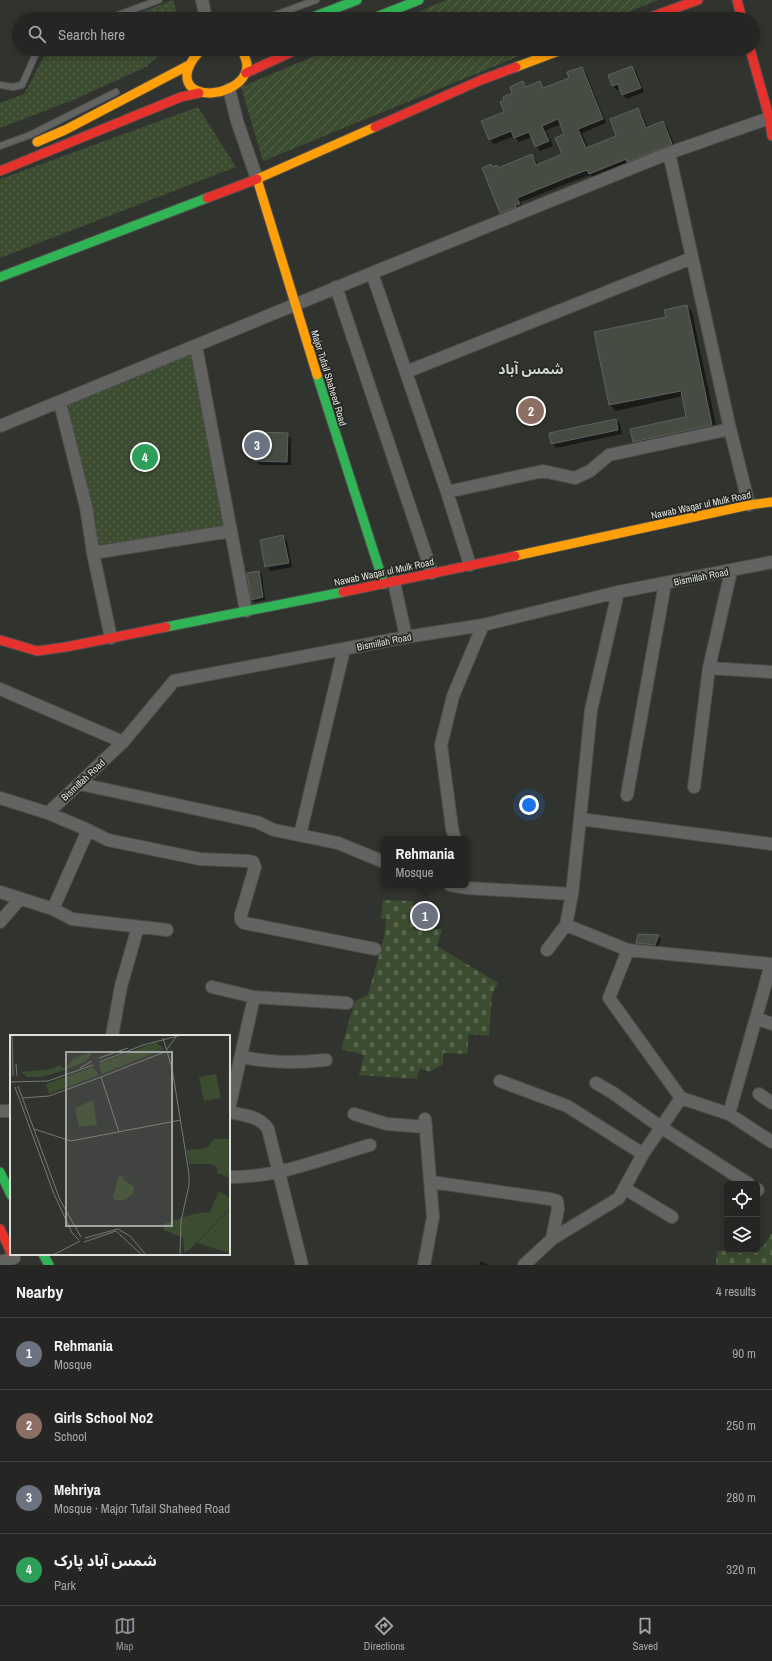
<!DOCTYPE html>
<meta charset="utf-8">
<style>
:root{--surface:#252623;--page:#313230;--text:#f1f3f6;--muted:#a3a5a6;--line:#424341;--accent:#8c9099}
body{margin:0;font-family:"Archivo Narrow","Noto Sans Arabic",sans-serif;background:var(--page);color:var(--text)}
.controls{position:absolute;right:12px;bottom:12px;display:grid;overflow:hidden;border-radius:6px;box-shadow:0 2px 6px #0003}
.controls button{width:36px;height:36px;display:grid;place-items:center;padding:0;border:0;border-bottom:1px solid var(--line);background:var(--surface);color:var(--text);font:20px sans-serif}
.you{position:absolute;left:529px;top:805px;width:14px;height:14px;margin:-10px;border:3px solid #fff;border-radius:50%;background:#1a73e8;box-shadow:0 0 0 6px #1a73e833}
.badge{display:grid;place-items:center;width:26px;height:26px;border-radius:50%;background:var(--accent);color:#fff;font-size:13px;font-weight:700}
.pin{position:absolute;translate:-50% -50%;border:2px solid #fff;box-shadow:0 1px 4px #0006}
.popup{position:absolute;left:381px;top:836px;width:88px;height:52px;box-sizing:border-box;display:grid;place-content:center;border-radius:6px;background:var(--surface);filter:drop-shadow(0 1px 3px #0005);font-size:13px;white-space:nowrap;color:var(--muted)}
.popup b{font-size:15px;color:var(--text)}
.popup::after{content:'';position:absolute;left:50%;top:100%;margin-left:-8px;border:8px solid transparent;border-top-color:var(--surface)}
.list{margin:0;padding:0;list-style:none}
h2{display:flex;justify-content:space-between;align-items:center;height:52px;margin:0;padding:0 16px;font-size:17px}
h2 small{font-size:13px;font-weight:400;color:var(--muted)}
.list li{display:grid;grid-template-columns:26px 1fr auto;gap:12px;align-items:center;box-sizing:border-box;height:72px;padding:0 16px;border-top:1px solid var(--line)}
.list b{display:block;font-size:15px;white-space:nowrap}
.list p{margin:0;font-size:13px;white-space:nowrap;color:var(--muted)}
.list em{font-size:13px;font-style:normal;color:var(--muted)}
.icon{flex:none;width:22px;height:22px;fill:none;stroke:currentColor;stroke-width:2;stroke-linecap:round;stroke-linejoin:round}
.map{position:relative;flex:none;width:772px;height:1265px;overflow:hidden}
.search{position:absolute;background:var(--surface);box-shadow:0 2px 6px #0003;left:12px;right:12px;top:12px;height:44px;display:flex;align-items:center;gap:10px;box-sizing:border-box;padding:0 14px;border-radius:22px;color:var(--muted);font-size:15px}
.sheet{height:340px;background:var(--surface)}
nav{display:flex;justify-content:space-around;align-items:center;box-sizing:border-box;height:56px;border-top:1px solid var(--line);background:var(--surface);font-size:11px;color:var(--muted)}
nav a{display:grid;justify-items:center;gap:2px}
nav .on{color:var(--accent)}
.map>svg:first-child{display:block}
</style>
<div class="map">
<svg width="772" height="1265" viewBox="0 0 772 1265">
<defs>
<pattern id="grass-dots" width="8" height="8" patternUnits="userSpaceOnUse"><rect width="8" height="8" fill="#3c4c30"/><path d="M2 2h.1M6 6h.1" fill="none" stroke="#58654d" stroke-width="1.8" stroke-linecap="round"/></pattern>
<pattern id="cemetery-stones" width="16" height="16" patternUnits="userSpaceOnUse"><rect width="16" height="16" fill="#3c4c30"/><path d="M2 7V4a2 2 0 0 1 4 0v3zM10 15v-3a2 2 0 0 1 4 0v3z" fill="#58654d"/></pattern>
<pattern id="garden-furrows" width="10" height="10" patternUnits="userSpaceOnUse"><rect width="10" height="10" fill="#3c4c30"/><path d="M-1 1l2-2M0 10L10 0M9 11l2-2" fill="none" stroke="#58654d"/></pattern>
</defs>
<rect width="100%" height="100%" fill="#31332f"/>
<path fill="url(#grass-dots)" d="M173,0L179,19H124Z
M48,49H166L146,67L73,100L0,128V103L24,94Z
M198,107L236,167L0,258V179Z
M194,349L227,528L96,548L63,404Z"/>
<path fill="url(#cemetery-stones)" d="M383,900L413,901L414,929H442L437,946L498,983L492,995L489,1036L469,1034L467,1054L443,1053V1064L430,1072L420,1068L417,1079L359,1075L364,1055L341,1049L355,1001L368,995L384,937L386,919H381Z
M772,1233V1265H716L717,1251L757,1250V1247H763Z"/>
<path fill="url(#garden-furrows)" d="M446,0H658L611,19H402Z
M331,49H537L263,161L241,87Z"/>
<path fill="#0007" d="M632,67L636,71L644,92L627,99L623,95L621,89L617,90L613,86L609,76Z
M581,68L586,73L606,123L582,133L588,148L618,136L638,109L642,114L648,128L663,122L667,127L676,149L594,178L590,175L571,182L521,202L523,208L506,217L501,212L493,168L497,166L499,168L532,155L536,160L538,165L563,155L565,135L561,124L546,130L553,146L540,151L536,146L532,137L519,142L514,136L494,144L490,139L513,93L523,82L528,87L540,83L545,89L570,78Z
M687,306L692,312L717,430L639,447L634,441L688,418L683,396L616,411L610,405L595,333L667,318Z
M616,420L620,424L622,434L556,448L552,443Z
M287,434L291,438V465H260L255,460Z
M283,537L287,541L292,567L271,571L266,567L261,541Z
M259,572L262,575L265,600L255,602L252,599Z
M658,936L661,938L658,947L640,946L637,943Z
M480,1261L488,1265H479Z"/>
<path fill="#474c43" stroke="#5f615e" d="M632,66L641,88L622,95L618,84L612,86L608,75Z
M582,67L603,119L578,129L586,148L616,136L610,119L638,108L646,128L663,121L672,144L627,162L626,159L589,174L587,170L566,178L517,198L520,204L515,205L516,207L500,213L482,168L491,164L492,167L497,165L498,168L532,154L536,165L562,154L555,138L564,134L558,119L542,126L549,141L535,147L529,132L514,138L511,131L489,140L481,121L504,112L500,102L504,100L503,97L512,93L510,87L523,81L526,87L540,81L543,88L569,78L567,72Z
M687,305L712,425L633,442L630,429L686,417L681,391L609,405L594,332L666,317L664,310Z
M616,419L618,430L551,444L549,433Z
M255,432L288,433L287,462L254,461Z
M283,535L289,563L265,567L260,540Z
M259,571L263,597L251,600L247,573Z
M638,934L659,935L655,945L636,943Z"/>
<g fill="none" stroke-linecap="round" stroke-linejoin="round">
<g stroke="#4c4e4b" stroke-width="8">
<path id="lane" d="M107,19L159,0
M264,19L316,0
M0,85L13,87L22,85L38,49
M0,146L30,135L116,92"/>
</g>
<g stroke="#4c4e4b" stroke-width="14">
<path id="street" d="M202,0L206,19
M229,89L237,121L257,179
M669,153L730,429L749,505
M372,273L447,492L470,565
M336,287L432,573
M196,346L246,611
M406,372L692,258
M60,403L86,507L93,553L111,638
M0,426L372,273L669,153L772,117
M447,492L543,471L575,478L590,471L609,455L730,429
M93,553L231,531
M394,582L406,637
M709,668L772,672
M0,689L123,742
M80,784L257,822L274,830L338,843L384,862
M694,787L709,668L731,571
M627,795L665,584
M0,798L48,813L88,830L53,909L0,892
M48,813L123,742L174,681L406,637L483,625L618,592L772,562
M580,819L591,710L618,592
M88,830L108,840L200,859L248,861L253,862L255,867L241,915V920L244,923L375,949
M300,835L344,649
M455,839L452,828L441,745L453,696L483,625
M450,885L467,888L572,894L566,925L547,950
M572,894L580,819L772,844
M53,909L72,919L167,930
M0,922L20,899
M628,950L771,964L756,1018L772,1024
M212,987L254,997L347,1003
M112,1036L121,986L138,927
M242,1057C273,1063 295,1063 326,1060
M500,1081L567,1106L643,1154
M596,1083L613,1093L662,1128L749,1184
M759,1094L772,1103
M681,1098L729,1114L772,1142
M229,1109L254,997
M0,1111H11
M229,1112C243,1115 260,1116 268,1129L302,1265
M354,1114L387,1124L426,1127
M729,1114L756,1018
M229,1177C277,1178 324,1158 370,1145
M431,1182L550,1199L557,1201L558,1209L552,1239
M624,1188L672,1217
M757,1189L758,1190
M0,1262L14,1258
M424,1265L433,1217L425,1119
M524,1265L552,1239L619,1198L643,1154L681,1098L609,998L628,950L566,925"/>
</g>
<g stroke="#4c4e4b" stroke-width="11">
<path id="fast" d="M308,19L357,0
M371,19L419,0
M0,277L207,198
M317,375L384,584
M166,627L343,592
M0,1172L11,1195
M43,1254L49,1265"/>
</g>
<g stroke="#4c4e4b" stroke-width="11">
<path id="slow" d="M203,49C190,58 177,83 198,91C215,98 248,86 247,64C246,59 243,53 242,49
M516,67L564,49
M37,142L65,130L189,65
M317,375L257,179L375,127
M515,556L749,505L772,502"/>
</g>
<g stroke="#4c4e4b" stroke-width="11">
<path id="jam" d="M737,0L742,19
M645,19L698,0
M750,49L769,117L772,136
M246,73L298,49
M375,127L481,80L516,67
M0,171L181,97L199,93
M207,198L257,179
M343,592L515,556
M0,640L37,651L66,647L166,627
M0,1229L11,1252"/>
</g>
<use href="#lane" stroke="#636462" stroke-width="6"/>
<use href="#street" stroke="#636462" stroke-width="12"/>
<use href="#fast" stroke="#30b455" stroke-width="9"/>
<use href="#slow" stroke="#ff9f0a" stroke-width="9"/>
<use href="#jam" stroke="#e5322d" stroke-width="9"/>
</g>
<g text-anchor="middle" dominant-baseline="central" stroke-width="3.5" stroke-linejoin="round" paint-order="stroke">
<g font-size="10" fill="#dddfdc" stroke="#272a24">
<text transform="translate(329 378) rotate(73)">Major Tufail Shaheed Road</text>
<text transform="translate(701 505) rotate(-12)">Nawab Waqar ul Mulk Road</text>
<text transform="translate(384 572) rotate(-12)">Nawab Waqar ul Mulk Road</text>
<text transform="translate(701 577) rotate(-11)">Bismillah Road</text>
<text transform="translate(384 642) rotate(-11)">Bismillah Road</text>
<text transform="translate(83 780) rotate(-43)">Bismillah Road</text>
</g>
<g font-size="14" font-weight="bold" fill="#d0d4cd" stroke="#272a24">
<text x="531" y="369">شمس آباد</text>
</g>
</g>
<g transform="translate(10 1035)">
<rect width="220" height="220" fill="#31332f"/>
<path d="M80,17L81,20L76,26L55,35L32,42H17L11,37L42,34L50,30L53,33L59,30L63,24ZM83,32L89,40L39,59L36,49ZM206,39L211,63L194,66L189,42ZM83,65L87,90L69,92L65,73ZM204,104H220V143L207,138V132L200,129H179L176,115L197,113ZM220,174V218L187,208Z" fill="#3c4c30"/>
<path d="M109,141H113V144L124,152L123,159L113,165H105L103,161ZM209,156L220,163V173L179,215L174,217L173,203L154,195V189L183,179L200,177Z" fill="#3c4c30"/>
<path d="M146,7L154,14L92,39L89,29Z" fill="#3c4c30"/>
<path fill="none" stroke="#767874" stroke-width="1" d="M2,0L3,41M153,3L162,33L179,139V150L171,186L170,220M157,14L166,2M89,23L118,13M90,27L133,10L172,0M6,29L7,41M70,33L82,26M0,47L38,46L83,30M8,51L50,165L71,202M5,52L44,159L62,198L69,205M12,63L39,61L91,42M24,94L61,106L171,85M109,97L91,42L157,16M75,203L108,194L120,201L136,220M74,207L106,196L132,220M43,220L70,206"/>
<path fill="#a1a39f" fill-opacity="0.15" stroke="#a1a39f" stroke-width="2" d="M56,17H162V191H56Z"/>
<rect width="220" height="220" fill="none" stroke="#dddfdc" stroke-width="2"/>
</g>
</svg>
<div class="controls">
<button><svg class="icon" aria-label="locate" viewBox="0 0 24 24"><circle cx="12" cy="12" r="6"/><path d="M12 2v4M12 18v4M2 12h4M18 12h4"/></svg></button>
<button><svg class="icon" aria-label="layers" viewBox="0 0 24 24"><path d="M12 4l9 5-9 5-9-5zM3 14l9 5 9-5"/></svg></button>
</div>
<div class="you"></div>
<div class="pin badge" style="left:425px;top:916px;background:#6b7280">1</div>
<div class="popup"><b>Rehmania</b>Mosque</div>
<div class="pin badge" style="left:531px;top:411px;background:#8d6e63">2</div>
<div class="pin badge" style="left:257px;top:445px;background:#6b7280">3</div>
<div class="pin badge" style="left:145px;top:457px;background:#2e9e5b">4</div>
<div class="search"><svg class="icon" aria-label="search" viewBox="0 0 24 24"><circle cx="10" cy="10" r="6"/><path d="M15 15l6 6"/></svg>Search here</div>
</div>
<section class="sheet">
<h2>Nearby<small>4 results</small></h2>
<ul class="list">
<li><span class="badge" style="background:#6b7280">1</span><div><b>Rehmania</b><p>Mosque</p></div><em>90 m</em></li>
<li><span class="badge" style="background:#8d6e63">2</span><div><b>Girls School No2</b><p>School</p></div><em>250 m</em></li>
<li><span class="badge" style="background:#6b7280">3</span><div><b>Mehriya</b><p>Mosque · Major Tufail Shaheed Road</p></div><em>280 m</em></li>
<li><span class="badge" style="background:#2e9e5b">4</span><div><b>شمس آباد پارک</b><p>Park</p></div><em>320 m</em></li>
</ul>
</section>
<nav>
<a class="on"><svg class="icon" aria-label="map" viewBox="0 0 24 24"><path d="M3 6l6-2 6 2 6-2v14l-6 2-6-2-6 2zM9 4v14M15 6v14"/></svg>Map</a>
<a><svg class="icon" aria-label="directions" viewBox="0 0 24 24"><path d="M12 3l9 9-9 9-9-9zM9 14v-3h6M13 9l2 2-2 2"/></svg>Directions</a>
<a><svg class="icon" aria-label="saved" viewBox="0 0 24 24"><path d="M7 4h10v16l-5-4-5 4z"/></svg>Saved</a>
</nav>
